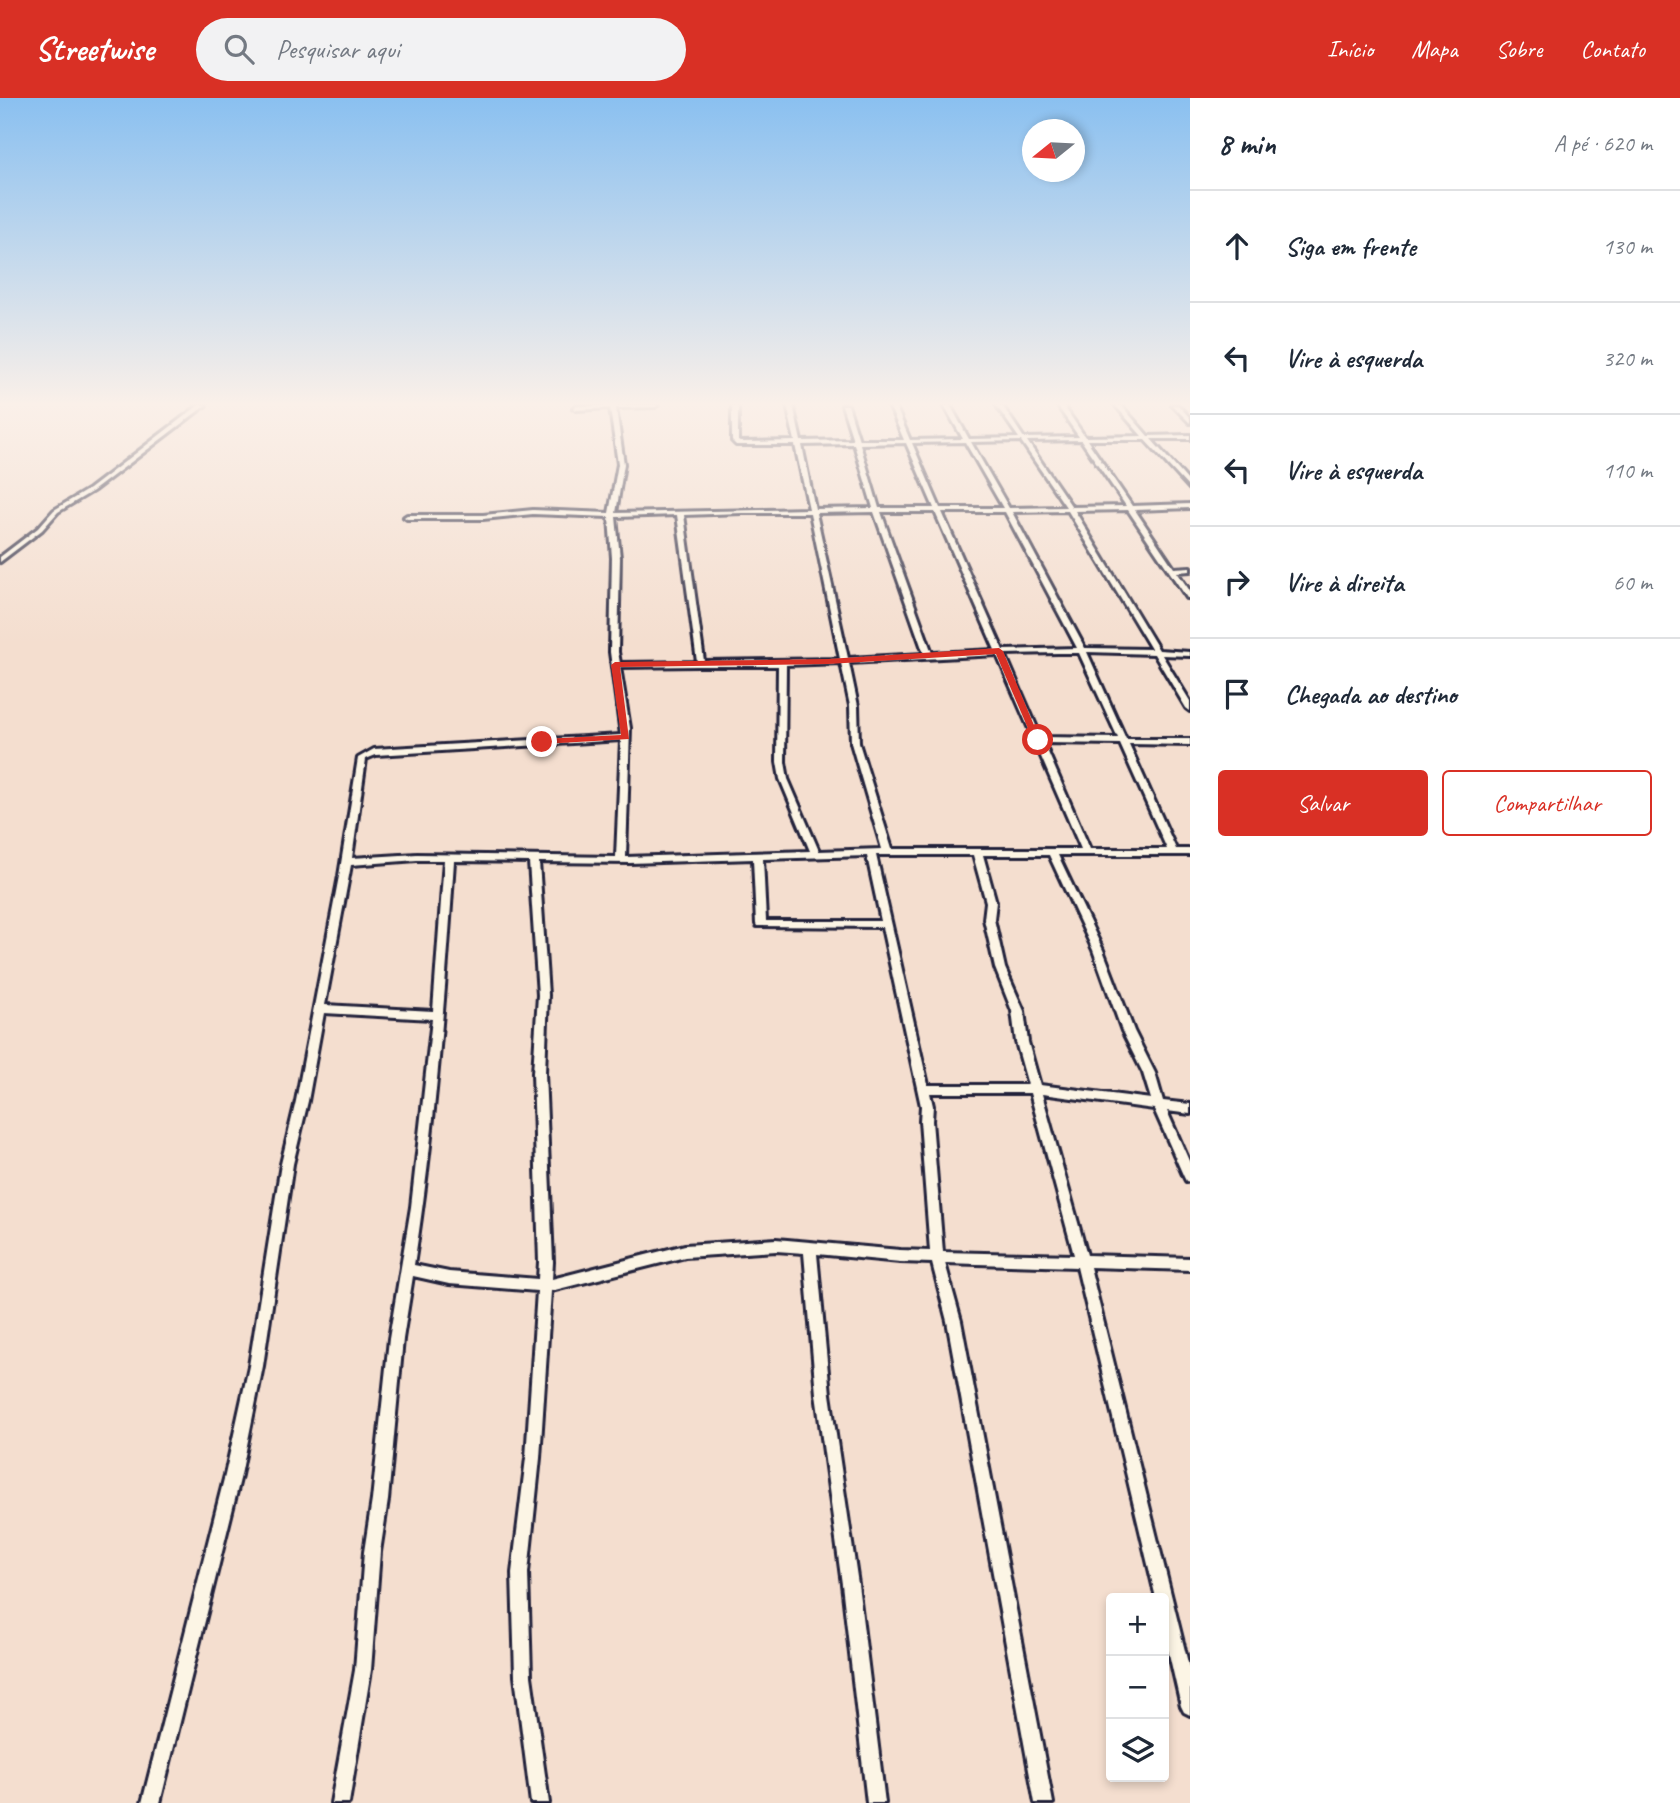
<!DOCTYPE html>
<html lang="pt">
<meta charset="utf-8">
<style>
:root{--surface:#fff;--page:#f2f2f3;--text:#1f2937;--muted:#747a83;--line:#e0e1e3;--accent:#d93025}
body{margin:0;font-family:Caveat,sans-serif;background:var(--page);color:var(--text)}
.controls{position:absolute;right:21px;bottom:21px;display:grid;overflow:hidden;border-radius:7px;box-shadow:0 4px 10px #0003}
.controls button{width:63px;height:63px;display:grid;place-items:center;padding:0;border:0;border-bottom:2px solid var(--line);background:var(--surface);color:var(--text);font:35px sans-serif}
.compass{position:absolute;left:1022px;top:21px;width:63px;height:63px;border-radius:50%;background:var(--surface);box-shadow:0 4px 10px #0003;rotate:252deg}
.stop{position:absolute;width:21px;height:21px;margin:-16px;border:5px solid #d93025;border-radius:50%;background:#fff}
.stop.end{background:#d93025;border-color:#fff;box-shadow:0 2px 7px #0008}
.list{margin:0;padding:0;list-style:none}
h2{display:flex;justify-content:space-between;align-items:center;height:91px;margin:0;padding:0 28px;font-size:30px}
h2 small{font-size:23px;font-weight:400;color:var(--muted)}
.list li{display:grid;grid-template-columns:46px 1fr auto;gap:21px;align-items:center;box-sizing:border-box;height:112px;padding:0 28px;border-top:2px solid var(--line)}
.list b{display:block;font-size:26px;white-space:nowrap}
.list em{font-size:23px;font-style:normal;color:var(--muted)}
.actions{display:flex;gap:14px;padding:21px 28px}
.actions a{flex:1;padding:16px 0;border:2px solid var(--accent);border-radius:7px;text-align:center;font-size:24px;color:var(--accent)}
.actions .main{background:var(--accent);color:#fff}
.icon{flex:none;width:38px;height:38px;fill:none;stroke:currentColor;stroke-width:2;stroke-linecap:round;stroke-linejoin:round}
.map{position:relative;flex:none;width:1190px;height:1705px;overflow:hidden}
header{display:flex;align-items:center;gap:42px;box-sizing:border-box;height:98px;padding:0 35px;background:var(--accent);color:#fff}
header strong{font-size:33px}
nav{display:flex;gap:38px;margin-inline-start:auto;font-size:24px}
.search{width:490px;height:63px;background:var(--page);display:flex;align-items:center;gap:18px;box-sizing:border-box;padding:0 24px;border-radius:38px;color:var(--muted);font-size:26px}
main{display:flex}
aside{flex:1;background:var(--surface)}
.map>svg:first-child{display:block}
</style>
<header>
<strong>Streetwise</strong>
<div class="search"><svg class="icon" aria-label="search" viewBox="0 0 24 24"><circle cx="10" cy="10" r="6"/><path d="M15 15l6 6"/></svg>Pesquisar aqui</div>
<nav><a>Início</a><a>Mapa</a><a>Sobre</a><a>Contato</a></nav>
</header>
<main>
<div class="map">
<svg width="1190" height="1705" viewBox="0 0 1190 1705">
<rect width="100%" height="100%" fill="#f4decf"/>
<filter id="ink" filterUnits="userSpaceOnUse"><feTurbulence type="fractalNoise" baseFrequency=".0143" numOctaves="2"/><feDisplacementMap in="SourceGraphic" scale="14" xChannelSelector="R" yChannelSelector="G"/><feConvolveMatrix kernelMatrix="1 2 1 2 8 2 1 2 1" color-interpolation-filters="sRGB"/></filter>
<g filter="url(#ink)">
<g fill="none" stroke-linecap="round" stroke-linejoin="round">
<g stroke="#22223b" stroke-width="6">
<path id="minor" d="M199,307H206L93,393L58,414L42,432L0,464V459L38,430L54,412L89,391Z
M612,307H658L655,309L616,310L624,366L616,415L809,411L795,347H736L732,343V307H738V343L740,344L795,343L787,307H793L801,343L853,342L842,307H848L859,342H904L889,307H895L910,342L963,341L944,307H950L969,341L1019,340L996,307H1002L1024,340L1079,339L1057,307H1063L1085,339L1142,338L1115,307H1121L1148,338L1190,337V341H1151L1190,385V391L1145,342H1087L1132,408L1190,406V410L1135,412L1174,470L1190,469V473L1177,474L1190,493V500H1187L1128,412L1075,413L1159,552L1190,554V558L1162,557L1190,603V613L1186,610L1154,556L1087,554L1126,641H1190V647L1129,646L1176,751H1190V757H1058L1103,852L1134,933L1155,975L1163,1003L1190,1006V1016L1167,1013L1190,1065V1084L1186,1083L1184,1079L1154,1011L1042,996L1087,1157L1190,1160V1172L1090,1169L1190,1573V1617L1184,1614L1181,1608L1164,1534V1500H1156L1077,1169L945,1165L961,1223L1053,1705H1035L947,1223L932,1165L900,1164L817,1156L830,1296L858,1486L885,1705H867L842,1486L816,1296L804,1155L776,1153L685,1159L551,1193L540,1360L528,1475L531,1578L549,1705H531L515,1578L512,1475L526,1360L537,1193L449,1186L413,1178L403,1241L388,1402L380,1454L371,1572L349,1705H331L355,1572L364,1454L372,1402L389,1241L411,1109L432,921L324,915L308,1003L293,1066L263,1268L241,1377L160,1705H142L225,1377L249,1268L281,1066L296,1003L339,778L358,660L374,651L621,637L610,554L612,460L609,419L533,416L483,421H407L404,419L407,417H483L533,412L609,415L618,366L610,310L576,312L573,310L576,308ZM1081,342L1126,408L1072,409L1027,343ZM1021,343L1066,409L1009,410L971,344ZM965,344L1003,410H940L912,345ZM906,345L934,410H879L860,346ZM854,346L873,410L815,411L802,347ZM1068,413L1151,551L1085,550L1012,414ZM874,414L924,556L848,560L816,415ZM881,414H935L995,552L932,555ZM942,414H1005L1077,550L1003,552ZM742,415H810L840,561L704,563L684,417ZM677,417L697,564L620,565L618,554L620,460L616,419ZM1058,555H1079L1118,640L1041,639L1005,556ZM997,557L1081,751H892L859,645L858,608L849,565ZM841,565L850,608L851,645L882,751L819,753L788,681L785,664L786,567ZM698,568H778L777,664L780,681L810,753L626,759L630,630L620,569ZM621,642L616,759L417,756L352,760L366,661L376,657ZM1044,645L1120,646L1167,751H1090ZM876,757H973L986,804L984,821L995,870L1012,913L1016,944L1028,987H928ZM983,757H1049L1093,852L1122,933L1143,975L1151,1001L1040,987L1028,944L1024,913L1005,870L994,821L996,804ZM867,758L881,823H766L763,761ZM753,761L756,826L757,828L882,829L921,1008L920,1023L930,1153L900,1152L776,1141L685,1147L552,1181L553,1164L545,975L548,897L539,764L630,765ZM417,762H444L433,913L325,907L351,767ZM454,763L529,764L538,897L533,975L539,1164L538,1181L449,1174L414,1167C435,1033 445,898 454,763ZM930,995H1030L1074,1157L943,1154L932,1023L933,1008Z
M1172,307H1178L1190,320V325Z"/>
</g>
<use href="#minor" fill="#fcf5e5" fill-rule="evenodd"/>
</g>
</g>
<linearGradient id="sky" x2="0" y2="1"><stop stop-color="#8ac0f0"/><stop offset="0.56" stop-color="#faf0e9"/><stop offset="1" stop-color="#faf0e9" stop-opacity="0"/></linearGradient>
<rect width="1190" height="546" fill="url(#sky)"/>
<path fill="#d93025" d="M999,550L1003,553L1041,644L1033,642L996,556L828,566L620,569L629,641L542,646L538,644L542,641L621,637L611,567L615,564L828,561Z"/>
</svg>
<div class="controls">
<button>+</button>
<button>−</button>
<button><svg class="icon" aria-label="layers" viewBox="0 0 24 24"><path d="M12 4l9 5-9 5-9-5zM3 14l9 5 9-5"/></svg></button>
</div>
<svg class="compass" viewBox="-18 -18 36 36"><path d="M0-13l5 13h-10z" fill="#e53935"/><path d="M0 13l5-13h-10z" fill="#747a83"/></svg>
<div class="stop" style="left:1038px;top:642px"></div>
<div class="stop end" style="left:542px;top:644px"></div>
</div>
<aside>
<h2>8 min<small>A pé · 620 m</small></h2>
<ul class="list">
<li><svg class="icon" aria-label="ahead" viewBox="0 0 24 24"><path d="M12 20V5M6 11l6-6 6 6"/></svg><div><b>Siga em frente</b></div><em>130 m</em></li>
<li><svg class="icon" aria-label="left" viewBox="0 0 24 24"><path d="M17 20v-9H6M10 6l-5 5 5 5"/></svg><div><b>Vire à esquerda</b></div><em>320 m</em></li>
<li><svg class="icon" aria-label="left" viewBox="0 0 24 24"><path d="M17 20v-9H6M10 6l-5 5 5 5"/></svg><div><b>Vire à esquerda</b></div><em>110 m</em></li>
<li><svg class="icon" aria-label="right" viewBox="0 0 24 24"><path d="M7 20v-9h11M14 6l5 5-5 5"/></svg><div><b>Vire à direita</b></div><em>60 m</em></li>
<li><svg class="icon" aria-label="arrive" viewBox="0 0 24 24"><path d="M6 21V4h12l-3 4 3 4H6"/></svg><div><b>Chegada ao destino</b></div></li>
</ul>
<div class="actions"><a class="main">Salvar</a><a>Compartilhar</a></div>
</aside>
</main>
